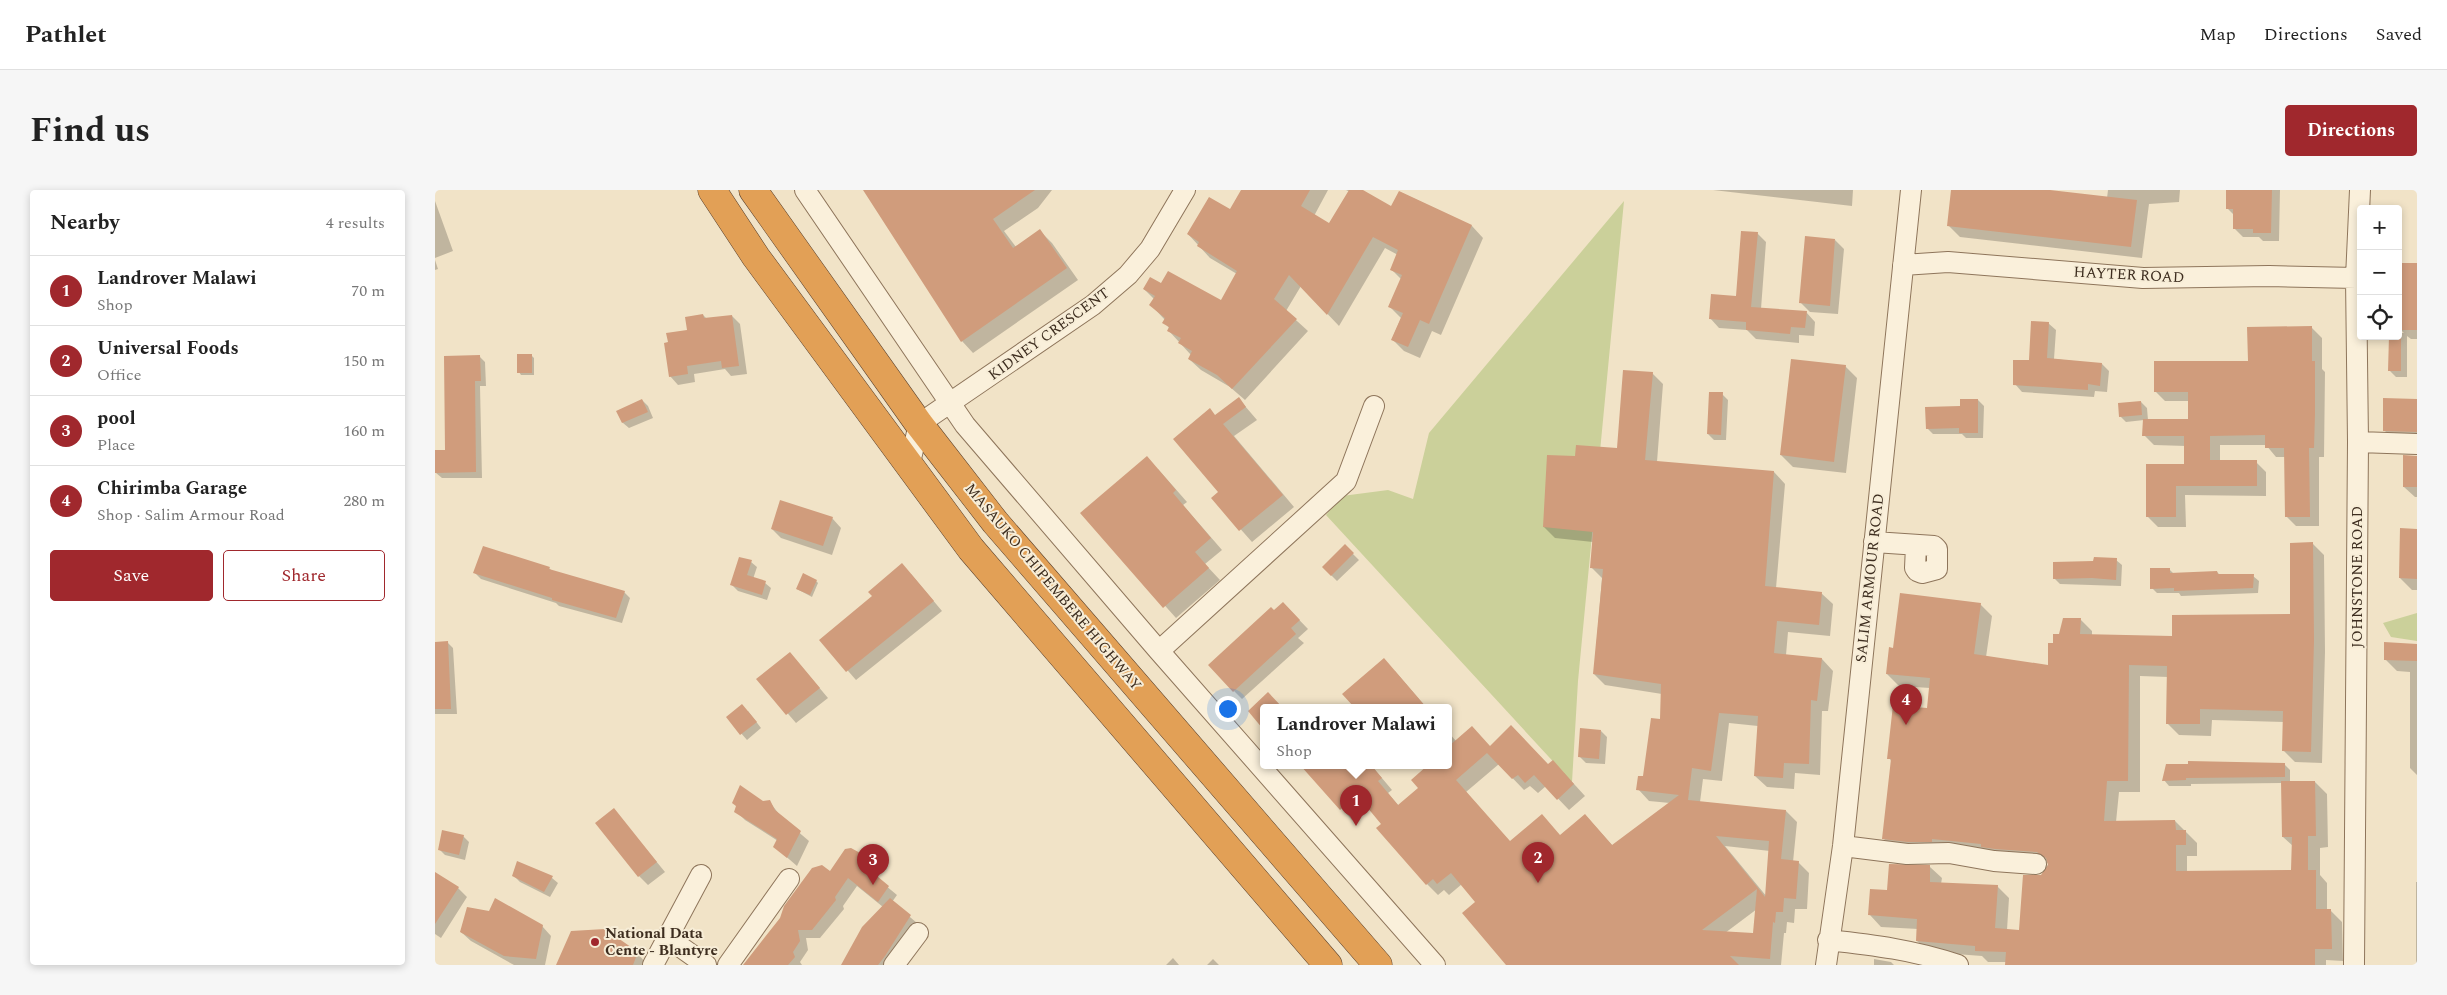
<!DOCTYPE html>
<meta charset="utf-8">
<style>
:root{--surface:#fff;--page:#f6f6f6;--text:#222;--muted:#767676;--line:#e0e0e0;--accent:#a0282d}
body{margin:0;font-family:Spectral,serif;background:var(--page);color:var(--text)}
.controls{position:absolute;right:15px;top:15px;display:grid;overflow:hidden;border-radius:5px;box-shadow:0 2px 8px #0003}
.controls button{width:45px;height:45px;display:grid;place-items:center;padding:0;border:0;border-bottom:1px solid var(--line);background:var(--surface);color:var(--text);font:25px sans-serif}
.you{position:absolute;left:792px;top:518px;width:18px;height:18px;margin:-12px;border:4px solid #fff;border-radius:50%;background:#1a73e8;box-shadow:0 0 0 8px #1a73e833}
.badge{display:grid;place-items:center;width:32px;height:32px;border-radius:50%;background:var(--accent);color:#fff;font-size:16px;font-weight:700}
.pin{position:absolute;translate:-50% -41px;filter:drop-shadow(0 1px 2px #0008)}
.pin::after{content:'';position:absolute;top:26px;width:18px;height:15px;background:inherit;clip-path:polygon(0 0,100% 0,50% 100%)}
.popup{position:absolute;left:825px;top:514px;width:192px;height:65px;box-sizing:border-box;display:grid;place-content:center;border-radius:5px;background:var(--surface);filter:drop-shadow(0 1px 4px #0005);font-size:16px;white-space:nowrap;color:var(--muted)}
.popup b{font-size:19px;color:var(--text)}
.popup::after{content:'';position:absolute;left:50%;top:100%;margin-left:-10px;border:10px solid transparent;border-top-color:var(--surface)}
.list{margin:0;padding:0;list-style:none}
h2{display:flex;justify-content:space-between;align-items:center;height:65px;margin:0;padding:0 20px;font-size:21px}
h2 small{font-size:16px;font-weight:400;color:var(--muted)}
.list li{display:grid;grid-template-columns:32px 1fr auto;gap:15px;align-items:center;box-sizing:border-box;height:70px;padding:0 20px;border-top:1px solid var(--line)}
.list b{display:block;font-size:19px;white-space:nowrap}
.list p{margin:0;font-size:16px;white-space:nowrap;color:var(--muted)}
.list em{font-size:16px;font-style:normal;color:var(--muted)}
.actions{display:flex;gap:10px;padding:15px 20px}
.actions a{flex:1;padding:11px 0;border:1px solid var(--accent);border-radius:5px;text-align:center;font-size:18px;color:var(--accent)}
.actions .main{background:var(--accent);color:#fff}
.icon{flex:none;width:28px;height:28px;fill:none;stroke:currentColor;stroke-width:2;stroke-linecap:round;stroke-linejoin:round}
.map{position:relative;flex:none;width:1982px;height:775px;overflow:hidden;border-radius:5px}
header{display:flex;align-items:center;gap:30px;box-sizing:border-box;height:70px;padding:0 25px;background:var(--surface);border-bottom:1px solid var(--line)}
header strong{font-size:24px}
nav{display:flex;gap:28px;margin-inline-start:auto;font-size:18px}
.intro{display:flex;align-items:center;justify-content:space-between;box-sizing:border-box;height:120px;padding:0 30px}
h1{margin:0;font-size:35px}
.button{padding:12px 22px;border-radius:5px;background:var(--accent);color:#fff;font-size:18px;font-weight:700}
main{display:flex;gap:30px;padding:0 30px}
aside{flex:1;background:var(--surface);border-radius:5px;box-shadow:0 2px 8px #0003}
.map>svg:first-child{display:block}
</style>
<header>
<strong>Pathlet</strong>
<nav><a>Map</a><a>Directions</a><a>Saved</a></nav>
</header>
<div class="intro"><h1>Find us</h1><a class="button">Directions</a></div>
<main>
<aside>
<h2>Nearby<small>4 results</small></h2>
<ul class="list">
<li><span class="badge">1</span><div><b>Landrover Malawi</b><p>Shop</p></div><em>70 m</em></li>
<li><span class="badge">2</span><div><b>Universal Foods</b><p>Office</p></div><em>150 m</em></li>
<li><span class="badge">3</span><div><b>pool</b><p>Place</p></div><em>160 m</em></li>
<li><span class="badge">4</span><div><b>Chirimba Garage</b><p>Shop · Salim Armour Road</p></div><em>280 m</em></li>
</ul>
<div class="actions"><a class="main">Save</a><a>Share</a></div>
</aside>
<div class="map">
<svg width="1982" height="775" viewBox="0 0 1982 775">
<rect width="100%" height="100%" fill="#f1e3c7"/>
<path fill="#cbd09a" d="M1189,11L1143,491L1137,592L891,325L907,306L953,300L978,309L994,243Z
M1982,423V451L1956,447L1948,433Z"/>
<path fill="#0003" fill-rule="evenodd" d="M430,0H617L603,18L569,41L581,57L605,41L617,53L643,90L538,163L527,151Z
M808,0H893L879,26L894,35L915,2L911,0H926L957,18L965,2L1037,36L1048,48L1006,145L997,141L985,168L969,161L957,149L966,128L954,116L966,89L956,79L963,65L950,58L904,136L866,96L851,121L873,141L810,210L795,197L766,180L754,169L756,165L734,141L735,139L729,132L730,130L716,115L719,109L709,99L726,95L786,111L802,84L775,68L753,44L795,20Z
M1278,0H1418L1417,16Z
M1517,0H1603L1672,8L1673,0H1745L1744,12L1714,14L1707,68L1525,47L1513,35Z
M1793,0H1845L1844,51H1828L1824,47H1808L1799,38L1800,26L1792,18Z
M0,11L18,61L0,68Z
M1322,43L1331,52L1326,119L1371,122L1380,132L1379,146L1364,145V153L1321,149L1312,140L1284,138L1275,128L1302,108Z
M1400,50L1409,59L1403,124L1375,122L1366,113Z
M0,70L3,79L0,80Z
M1982,74V149H1976L1972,146V187H1961L1955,181L1963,143H1969L1965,139Z
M268,125L272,129L297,126L305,134L312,184L296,186L290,179L259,184L260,192L243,195L235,186L234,153L254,141Z
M1613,133L1621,140L1619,169L1667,174L1674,181L1672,202L1660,201L1659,207L1587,202L1580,194L1595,171Z
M1877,138L1887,148V179L1890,182L1889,267H1884V336H1861L1851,326V267H1841L1831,255H1785V271L1821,272L1831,282V306L1750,305L1751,337H1723L1713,327L1750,275L1751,256L1719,255L1709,245V230L1691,232L1685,226L1706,212L1712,218L1713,230L1755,231L1754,211H1730L1720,201L1814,172Z
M96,165L99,168V185H86L84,182Z
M44,166L50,172L51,196H45L47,288H7L1,283L12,262Z
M1410,176L1422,188L1411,283L1358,277L1346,265Z
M1217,183L1228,194L1222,272L1339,282L1350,294L1341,398L1386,403L1398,414L1395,446L1353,442L1351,465L1387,469L1398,481L1393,521H1387L1385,585L1360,583L1359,599L1332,597L1320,586L1323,536L1294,533L1287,591L1268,589L1265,612L1351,621L1362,632L1358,672H1363L1374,683L1372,719H1360L1359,733L1352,732L1351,743H1349L1346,775H1073L1041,712L1027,694L1014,705L1009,700L1003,705L992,694L933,616L917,630L867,575H936L957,600L953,603L964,616L984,598L978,590L995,575H1014V543L1021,551L1037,537L1055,557L1113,576L1129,583L1150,606L1134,620L1111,596L1103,603L1095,596L1089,600L1064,574L1031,602L1075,652L1125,646L1150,625L1178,656L1235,613L1214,611L1203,599L1210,588L1226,530L1227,504L1170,495L1159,484L1167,388L1156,377L1158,352L1120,348L1109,337L1141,267L1183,259ZM1290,656L1335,661L1332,707ZM1322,719L1320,745L1290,743Z
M1287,204L1293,210L1291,250H1279L1273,244Z
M804,209L822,230L799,246L859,317L817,352L778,308L785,302L781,226Z
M207,210L213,216L218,228L194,238L188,233L183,221Z
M1543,210L1549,216L1548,248H1531L1527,244H1498L1492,238L1526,218Z
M1982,210V252L1960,251L1949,240Z
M1982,266V307H1980L1969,297V267Z
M723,279L752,312L748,315L787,360L770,374L785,390L741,428L647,323Z
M397,328L406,338L397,365L346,348L337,339Z
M1982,340V400H1977L1965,388Z
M1878,354L1889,365L1890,462L1887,573L1860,572L1848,560L1849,532L1777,530L1776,546L1744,545L1732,533L1733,487L1705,486V602H1684L1681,632L1740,631L1762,653V666H1752V682L1858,681V656L1848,647L1847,593L1756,594V596H1734L1729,590L1849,574L1855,580V592H1880L1892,604L1893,657L1885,658V685L1892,693V720H1895L1907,732L1908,771L1891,770V775H1571V772H1553L1547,766L1494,762L1482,751L1483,739L1446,737L1435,725L1453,702L1495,677L1507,688L1506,694L1562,696L1574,708L1572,740L1586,741L1606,686L1614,673L1460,660L1448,648L1457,572L1454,568L1493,520L1495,498L1464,496L1452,484L1459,459L1545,414L1557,426L1551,467L1614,476L1620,454L1625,446L1645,429L1657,441V445L1738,447L1856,426Z
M910,356L924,370L902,391L888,377Z
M1681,370L1687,375L1686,396L1625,394L1619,388L1660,372Z
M316,372L322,377L318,389L330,393L336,398L332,410L303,401L297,395Z
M114,378L117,381L189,402L195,408L187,433L124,416L121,413L46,389L40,383Z
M1734,379L1739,384L1782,382L1785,385L1818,386L1824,391L1823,403L1746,406L1744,403H1722L1717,398Z
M476,384L507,421L421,490L386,450Z
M381,391L383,393L377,407L362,399Z
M848,413L873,439L863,448L869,453L807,509L799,501L839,422Z
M12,452L18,458L22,524H0V453Z
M1982,455V585L1975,578V482L1962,481L1951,470Z
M355,463L393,508L361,533L323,489Z
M960,481L991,517H920L909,504Z
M833,504L846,517H828V537L815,521Z
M313,521L326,538L312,550L292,527Z
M1166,541L1172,547L1170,574L1151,573L1145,567Z
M971,575H980L975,579Z
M334,611L347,628L374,651L362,676L340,657L343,651L310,630L301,621Z
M179,620L230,682L213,695L204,686Z
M28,646L34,652L30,670L10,665L4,659Z
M426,665L435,674L438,685L462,705L457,712L488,738L464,775H407L448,717L422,696L408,716L409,719L385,748H371L373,760L365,772L367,775H309L396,683Z
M0,683L23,698L32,707L6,748L0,744Z
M79,686L117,688L123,693L115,707L85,692Z
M1981,692H1982V775H1981Z
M107,736L116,746L110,775H79L36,751L26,742Z
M202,763L211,773L210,775H124Z
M738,768L744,775H731Z
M778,769L784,775H772Z
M1439,769L1456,772L1459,775H1439Z"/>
<path fill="#d09c7c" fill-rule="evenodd" d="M428,0H600L558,29L578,58L605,39L632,78L526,152Z
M806,0H875L866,16L894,33L914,0H928L956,16L964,1L1037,35L994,134L985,130L973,157L956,150L968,123L953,117L967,85L955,80L963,60L938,47L892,125L854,85L839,109L862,129L797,199L782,185L753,169L757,161L743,153L746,148L732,141L734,137L727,133L730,128L714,115L720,106L708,99L715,87L726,93L733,81L786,110L802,81L762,56L764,52L752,44L774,7L795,19Z
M1516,0H1615L1702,10L1696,57L1512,36Z
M1791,0H1837L1836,43H1818V39H1798V19H1791Z
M1306,41L1323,42L1316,117L1372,121L1370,138L1356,137L1355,144L1311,140V132L1274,129L1276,104L1301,106Z
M1370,46L1400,49L1395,116L1364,113Z
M1967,73H1982V140H1964Z
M268,124L269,128L297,125L304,176L287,178L286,171L252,176L253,184L234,187L229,153L233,152L231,143L252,140L250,127Z
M1596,131L1614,132L1612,168L1667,173L1665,196L1653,194V200L1578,195V170H1594Z
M1877,136V171H1880V224L1879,258H1874L1875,327H1850L1849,258H1830V245L1775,246V270H1822V296H1741V327H1711V274H1749V246H1707L1708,229H1753V202H1719V171H1813L1812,137Z
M1954,146H1966V181H1953Z
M82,164H97V183H82Z
M45,165L46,191H40L41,282L0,283V260H10L9,166Z
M1356,169L1411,175L1399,272L1345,265Z
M1188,180L1218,182L1210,270L1339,281L1330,396L1387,402L1384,435L1342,431L1339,463L1387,468L1382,511L1376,510L1374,574L1349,573L1348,588L1319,586L1323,526L1284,523L1276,581L1257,578L1253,610L1351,620L1346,669L1364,671L1361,709L1349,708L1348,722H1341L1340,733L1338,732L1335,769L1295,766L1304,775H1071L1027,723L1040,712L1016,683L1002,694L998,689L991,695L941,638L946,634L922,605L905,620L865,575H936L947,588L943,591L963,615L983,598L976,590L993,575H1014V556L1037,536L1055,556L1076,535L1113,574L1118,570L1139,594L1122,610L1099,585L1090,593L1083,585L1077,589L1052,563L1021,590L1075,651L1107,624L1125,645L1150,624L1177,655L1244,605L1201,600L1203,586H1208L1216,528L1225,529L1226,494L1158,484L1168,379L1155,378L1158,342L1108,337L1112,265L1140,266L1141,255L1182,258ZM1281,646L1334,651L1330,707L1323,698ZM1322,699L1318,743L1267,740Z
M1274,202H1288L1286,245L1272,244Z
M804,207L811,217L788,234L848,305L804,341L776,308L783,302L738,249L775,218L780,225Z
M1948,208L1982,209V242L1948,241Z
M207,209L213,222L187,233L181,221Z
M1525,209H1543V243H1524V238L1491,239L1490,217L1525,216Z
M1706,211L1707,225L1684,227L1683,213Z
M1968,265L1982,266V297H1968Z
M712,266L741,300L738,303L776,348L760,362L774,378L728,418L645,323Z
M345,310L398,327L388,356L336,339Z
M1965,338L1982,339V389L1964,388Z
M1878,352L1879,450L1876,562L1847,561L1848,521L1765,519V534H1731L1732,476L1694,475L1693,591H1672L1669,631L1740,630L1741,640H1751V655H1741V681L1856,680L1857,647H1847L1846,591H1880L1881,646H1873V680H1881V719H1896L1897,759H1880V775H1570L1571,762L1540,761V756L1481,751L1482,729L1433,725L1435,699L1452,700L1454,674L1495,675V692L1563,695L1560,738L1584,740L1588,685H1606L1613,675L1611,668L1602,662L1560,659L1546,657V654L1497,649V652H1473L1447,649L1456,569H1452L1458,515L1492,518L1495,488L1451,484L1454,457L1458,458L1465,403L1546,413L1539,464L1613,475V453H1618V444H1624L1628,428H1646L1645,444L1737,446V425L1855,424V353Z
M910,354L919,363L896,386L887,377Z
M48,356L115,377L114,379L190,401L181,428L117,410V408L38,383Z
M304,367L317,370L312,385L331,391L327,405L295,395Z
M1659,367L1682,368L1681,390L1657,388L1618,389V372L1658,371Z
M467,373L499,411L411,482L384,450L437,406L433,402Z
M1715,378H1735V383L1782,381L1783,384H1819L1818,398L1739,401V398L1715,399Z
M368,383L382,390L375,405L361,399Z
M848,412L865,430L856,438L861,444L798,502L773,475L836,417L839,420Z
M13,451L16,519H0V452Z
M1949,452L1982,454V471L1949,470Z
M355,462L385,498L351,525L321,489Z
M949,468L991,517H919L907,504Z
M833,502L847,517H828V539L813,521Z
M307,514L322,532L305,545L291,527Z
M1145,538L1166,540L1164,569L1143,567Z
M1753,571L1850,573V587L1751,588V590L1727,591L1731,574H1753Z
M305,595L328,611L335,610L340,620L366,641L352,668L338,657L342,649L299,622L301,616L297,613Z
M179,618L222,672L203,687L160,633Z
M7,640L29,645L24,665L3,660Z
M416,658L427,664L431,677L454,696L443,712L413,688L400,707L401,710L377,740H363L365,751L358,762L360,767L353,775H308L345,728L349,716L377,678L387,675L395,681L410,659Z
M82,671L118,686L109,702L77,686Z
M0,682L24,697L0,734Z
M60,708L108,735L101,769L69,766L25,742L32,717L54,721Z
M455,708L476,725L450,766L443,775H406L427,737Z
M170,739L203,762L198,775H121L136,741Z"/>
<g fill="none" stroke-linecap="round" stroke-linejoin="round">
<g stroke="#8e755b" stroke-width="22">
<path id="minor" d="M370,0L530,235L724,461L1000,775
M1468,75L1513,72L1708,88L1834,86L1921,88
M1923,252L1982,254
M474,277L484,234L658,115L693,85L715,59L750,0
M1439,352L1499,356L1502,359V379L1487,383L1482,381L1480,378L1481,356
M724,461L911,291L939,216
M1408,656L1472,664L1514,663L1559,671L1601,674
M233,748L271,775
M1393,750C1438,755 1480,760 1523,775
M218,775L266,685
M293,775L354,689
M459,775L483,743
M1391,775L1408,656L1476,0
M1919,775L1923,252L1921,88L1925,0"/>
</g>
<g stroke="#5c432f" stroke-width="29">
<path id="highway" d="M277,0L321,67L536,359L893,775
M318,0L484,234L560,332L943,775"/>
</g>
<use href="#minor" stroke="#faf0db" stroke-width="20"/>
<use href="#highway" stroke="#e2a056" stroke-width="28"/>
</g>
<circle fill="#a0282d" stroke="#f7edd7" stroke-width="2" cx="160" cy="752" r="5"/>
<g text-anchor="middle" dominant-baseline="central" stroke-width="4" stroke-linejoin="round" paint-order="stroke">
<g font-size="15" fill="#3d2d1f" stroke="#f7edd7">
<text transform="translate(1694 85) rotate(3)">HAYTER ROAD</text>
<text transform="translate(614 144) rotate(-36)">KIDNEY CRESCENT</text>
<text transform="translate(1922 387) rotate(-90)">JOHNSTONE ROAD</text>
<text transform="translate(1435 388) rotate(-84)">SALIM ARMOUR ROAD</text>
<text transform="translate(618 397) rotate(50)">MASAUKO CHIPEMBERE HIGHWAY</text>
</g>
<g font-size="15" font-weight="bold" fill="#3d2d1f" stroke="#f7edd7" text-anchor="start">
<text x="170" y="743">National Data<tspan x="170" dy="17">Cente - Blantyre</tspan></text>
</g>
</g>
</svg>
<div class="controls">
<button>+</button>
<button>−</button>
<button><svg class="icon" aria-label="locate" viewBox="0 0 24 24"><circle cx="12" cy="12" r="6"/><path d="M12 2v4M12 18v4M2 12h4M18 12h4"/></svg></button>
</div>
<div class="you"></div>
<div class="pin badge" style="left:921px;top:636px">1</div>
<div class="popup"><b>Landrover Malawi</b>Shop</div>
<div class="pin badge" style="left:1103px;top:693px">2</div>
<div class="pin badge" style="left:438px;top:695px">3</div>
<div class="pin badge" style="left:1471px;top:535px">4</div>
</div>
</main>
